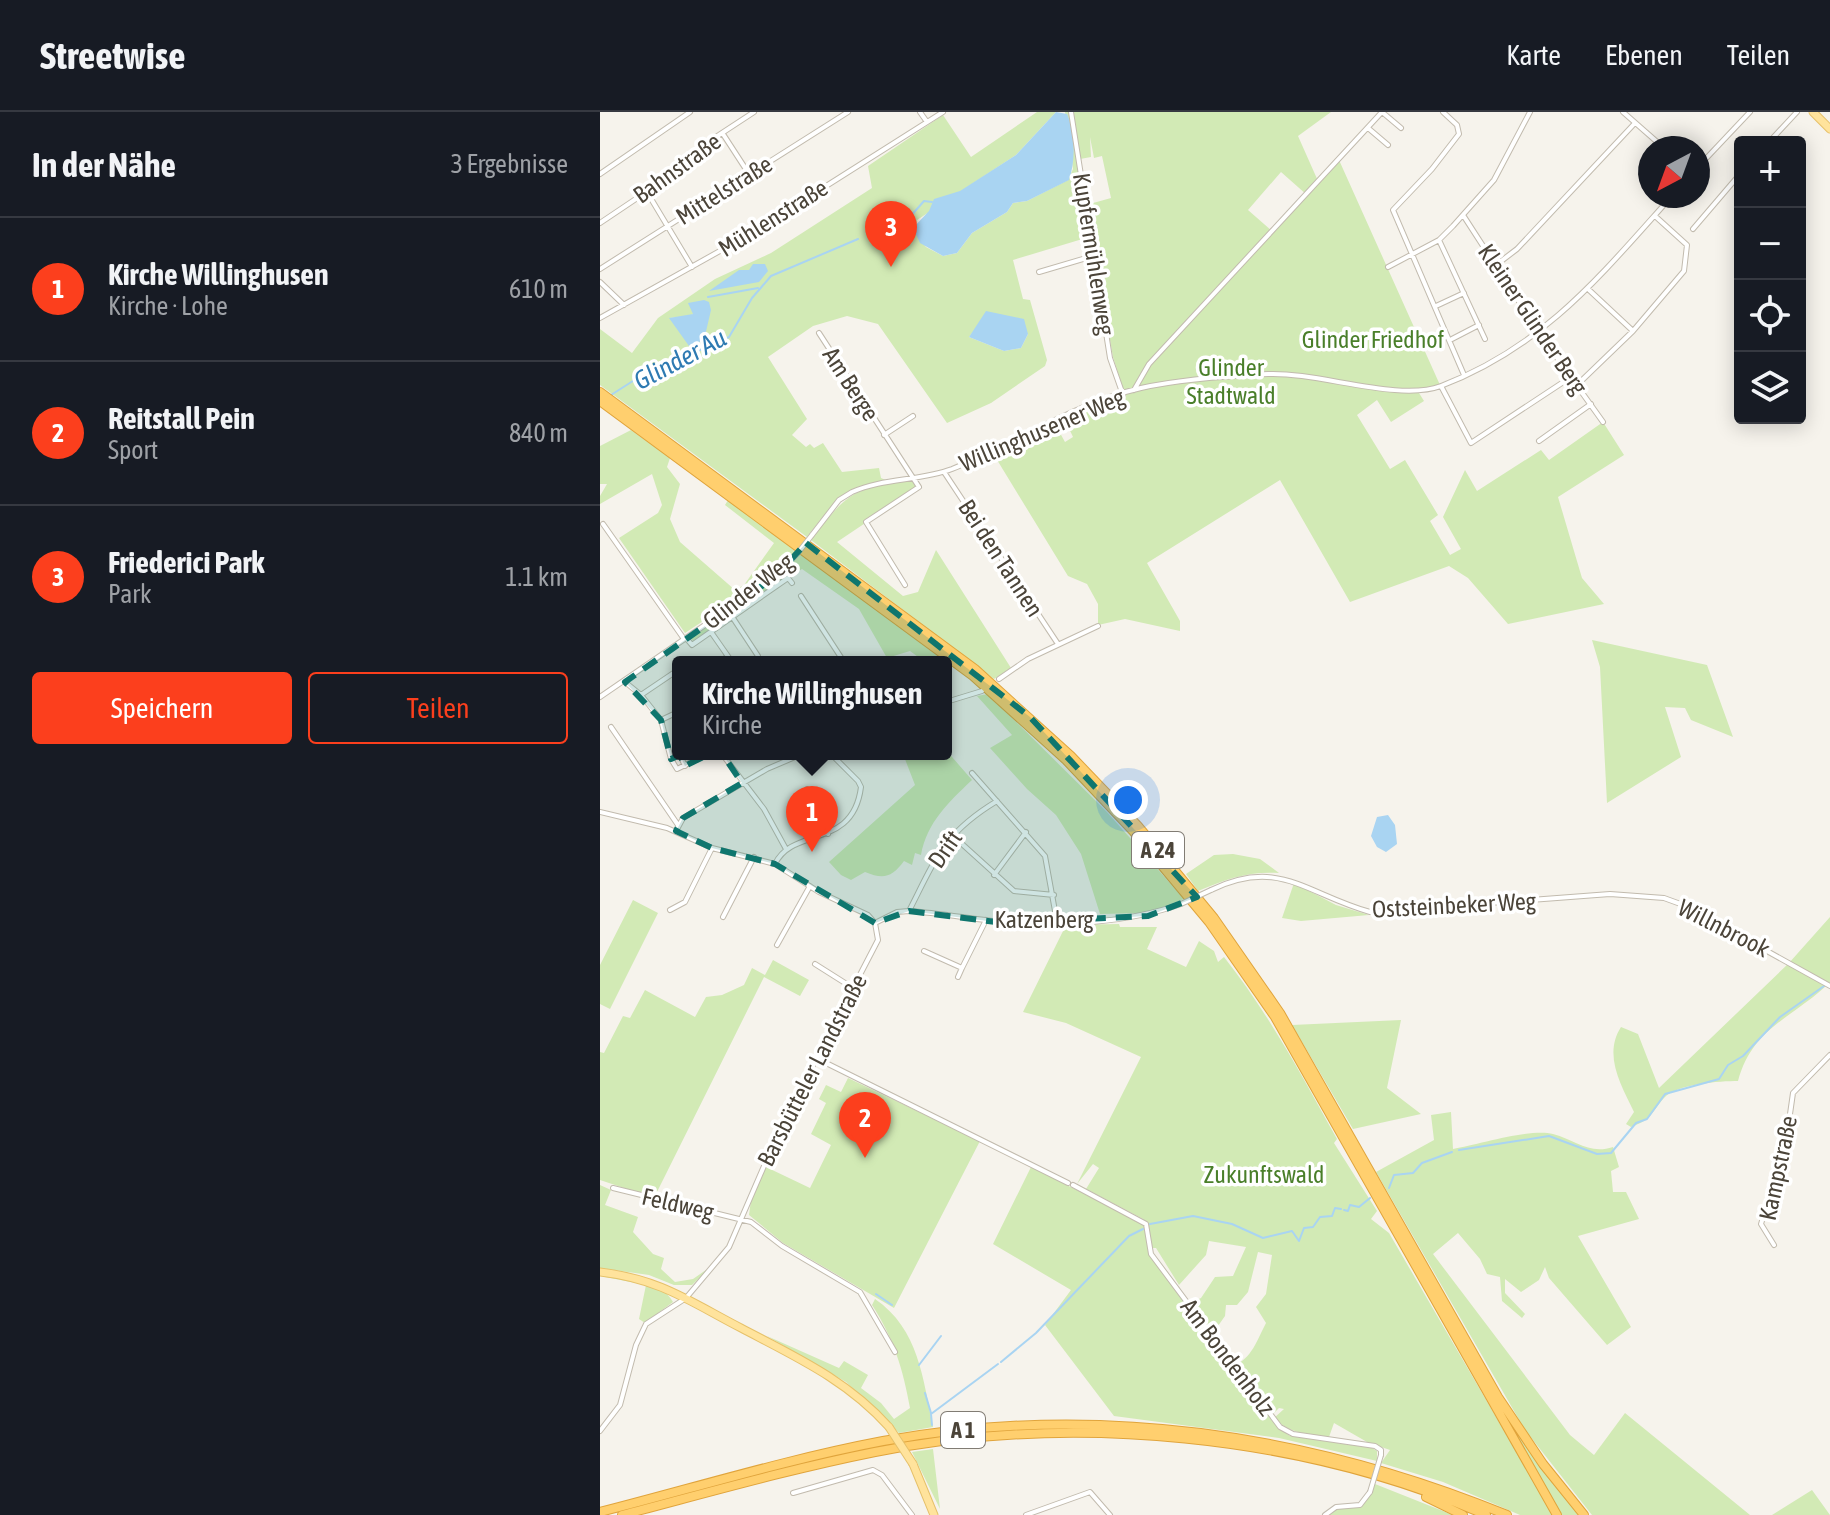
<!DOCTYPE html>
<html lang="de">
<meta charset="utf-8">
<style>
:root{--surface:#171b24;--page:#20242c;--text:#f1f3f6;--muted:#9ea1a6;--line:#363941;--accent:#fc3f1d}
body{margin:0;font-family:"Asap Condensed",sans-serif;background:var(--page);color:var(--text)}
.controls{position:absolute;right:24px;top:24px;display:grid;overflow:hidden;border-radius:8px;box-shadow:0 4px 20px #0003}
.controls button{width:72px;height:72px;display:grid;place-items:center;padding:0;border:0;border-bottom:2px solid var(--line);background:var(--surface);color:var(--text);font:40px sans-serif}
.compass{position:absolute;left:1038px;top:24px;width:72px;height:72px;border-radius:50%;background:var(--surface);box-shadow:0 4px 20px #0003;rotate:221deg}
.you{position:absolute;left:528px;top:688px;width:28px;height:28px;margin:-20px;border:6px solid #fff;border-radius:50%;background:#1a73e8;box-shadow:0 0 0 12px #1a73e833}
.badge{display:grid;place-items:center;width:52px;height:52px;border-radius:50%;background:var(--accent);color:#fff;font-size:26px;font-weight:700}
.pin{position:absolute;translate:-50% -66px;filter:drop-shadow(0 2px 4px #0008)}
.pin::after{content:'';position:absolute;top:42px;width:28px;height:24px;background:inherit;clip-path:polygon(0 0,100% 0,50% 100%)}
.popup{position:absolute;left:72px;top:544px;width:280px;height:104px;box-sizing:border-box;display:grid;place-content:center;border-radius:8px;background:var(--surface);filter:drop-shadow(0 2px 6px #0005);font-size:26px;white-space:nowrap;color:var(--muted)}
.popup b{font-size:30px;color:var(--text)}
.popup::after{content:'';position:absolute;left:50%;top:100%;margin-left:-16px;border:16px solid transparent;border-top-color:var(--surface)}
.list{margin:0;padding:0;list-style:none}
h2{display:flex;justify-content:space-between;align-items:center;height:104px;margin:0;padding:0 32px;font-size:34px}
h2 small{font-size:26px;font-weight:400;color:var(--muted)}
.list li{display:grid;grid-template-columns:52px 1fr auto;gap:24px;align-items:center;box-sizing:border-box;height:144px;padding:0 32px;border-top:2px solid var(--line)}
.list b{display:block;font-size:30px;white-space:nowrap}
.list p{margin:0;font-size:26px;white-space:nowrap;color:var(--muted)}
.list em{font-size:26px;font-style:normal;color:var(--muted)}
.actions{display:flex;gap:16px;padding:24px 32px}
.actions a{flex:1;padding:18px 0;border:2px solid var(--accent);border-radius:8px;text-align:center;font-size:28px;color:var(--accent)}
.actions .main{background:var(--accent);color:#fff}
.icon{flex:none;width:44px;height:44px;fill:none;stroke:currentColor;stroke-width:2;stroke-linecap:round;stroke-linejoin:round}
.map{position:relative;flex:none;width:1230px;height:1403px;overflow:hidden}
header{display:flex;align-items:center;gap:48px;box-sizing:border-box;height:112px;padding:0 40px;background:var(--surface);border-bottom:2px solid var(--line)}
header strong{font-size:38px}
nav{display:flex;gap:44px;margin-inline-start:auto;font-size:28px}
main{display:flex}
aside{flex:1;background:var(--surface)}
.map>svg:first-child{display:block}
</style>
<header>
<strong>Streetwise</strong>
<nav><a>Karte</a><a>Ebenen</a><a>Teilen</a></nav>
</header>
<main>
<aside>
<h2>In der Nähe<small>3 Ergebnisse</small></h2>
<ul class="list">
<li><span class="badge">1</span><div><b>Kirche Willinghusen</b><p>Kirche · Lohe</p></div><em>610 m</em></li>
<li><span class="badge">2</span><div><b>Reitstall Pein</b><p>Sport</p></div><em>840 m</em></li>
<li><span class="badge">3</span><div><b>Friederici Park</b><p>Park</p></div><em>1.1 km</em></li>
</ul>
<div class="actions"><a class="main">Speichern</a><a>Teilen</a></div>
</aside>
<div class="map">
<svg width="1230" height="1403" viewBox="0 0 1230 1403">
<rect width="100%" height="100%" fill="#f6f3ec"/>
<path fill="#d2eab5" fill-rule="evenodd" d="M437,0H456L416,43L317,108L315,121L326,135L343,144L357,141L372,121L407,100L413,91L427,89L468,68L473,57L465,0H731L698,24L718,69L739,48L840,273L819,281L824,289L791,310L777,288L757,303L790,357L805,348L838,403L830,409L850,443L861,437L843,405L865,358L877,379L941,338L949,348L1003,310L1024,343L958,385L982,466L1004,492L908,512L868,466L849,454L750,490L680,368L547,451L580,509V519L525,507L498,513V492L487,472L468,464L391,338L455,312L465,330L473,325L465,308L525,283L513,245L486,93L511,86L502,44L494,46L490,25L491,45L480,47L489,125L413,148L423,187L430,188L447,248L445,254L391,291L347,311L278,212L247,204L213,214L168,245L207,307L192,323L206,335L210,332L214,336L223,331L242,360L279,356L281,366L288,369C243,374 234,391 207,425L0,273V217L32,241L58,206L115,167L171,141L272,76L268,54L343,3L371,45ZM681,60L707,83L673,120L648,98ZM109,190V198L92,208L97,213L108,205L104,219L86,227L70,206L90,204ZM381,209L428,222L421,236L404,239L369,225Z
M31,318L70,346L67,355L80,372L70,407L80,430L135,478L144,473L174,431L125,393L128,388L197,438L173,463L85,521L19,426L58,401L62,393L52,362L0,392V384L7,372H0V334Z
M315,367L319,375L237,430L303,484L318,480L336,438L411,556L394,567L211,428C250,377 252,378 315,367Z
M201,441L346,550H325L310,539L287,546L259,497L202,457L93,529L90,525L177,466Z
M992,528L1107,553L1133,625L1091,608L1085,596L1065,595L1081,645L1007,691L1000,555Z
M388,582L507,700L584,787L547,801L500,802L481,742L456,703L427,677L390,636L412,623L377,584Z
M346,638L372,668C349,690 327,710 321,743L315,741L312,753L304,749C292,765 284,768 265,760L251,768L241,763L229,750L315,673L303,642H346Z
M633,742L660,747L679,761C649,759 626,767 598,779L586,762L614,743Z
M694,771L736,793L769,803L701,809L682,806Z
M33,788L58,801L10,897L0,892V853Z
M1230,805V870C1194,906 1153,914 1138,969C1120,969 1076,972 1064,986C1050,1002 1053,1007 1031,1015L1026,1012L1034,1000C1021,973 1003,943 1021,915L1038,922L1059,976L1189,851Z
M519,812L520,815H557L547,837L586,855L599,829L614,839L618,850L624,845C669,902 702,964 737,1027L734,1031L777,1099L771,1107L789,1121L953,1403H920L843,1370L781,1351L790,1338L767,1330L734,1311L729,1325C708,1322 690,1322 674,1306L684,1297L679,1296L672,1303L633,1253C651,1249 658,1226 666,1211L656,1195L666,1182L672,1143L658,1140L648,1180L637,1193H626L625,1204L613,1221L590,1191L601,1186L615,1165L633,1164L646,1135L609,1129L606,1143L579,1173L556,1136H550L549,1114L543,1107L486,1077L499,1056L493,1052L477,1072L541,945L466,911L423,900L466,813Z
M173,848L209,868L200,884L164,865L54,1086L0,1068V940L4,941L23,904L30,906L45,878L95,905L106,885L122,883L144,873L152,856L165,863Z
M801,908L787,976L821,1002L753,1017L692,913Z
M248,966L380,1029L294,1196L183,1131L149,1103L151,1088L166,1055L210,1076L231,1033L211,1022L226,991L219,987L226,973L241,980Z
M851,1000L853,1037C878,1033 930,1016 953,1022C976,1028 989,1043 1013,1035L1019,1055L1011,1059L1013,1080H1026L1039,1107L978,1124L1031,1215L1007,1233L949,1166L945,1155L939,1168L921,1180L905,1167V1181L925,1202L922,1206L902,1189L900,1165L887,1162L880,1147L858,1121L833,1142L970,1323L994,1343L1025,1301L1150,1403H992L925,1318L776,1060L834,1028L831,1003Z
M431,1055L544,1112L551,1145L679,1316L690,1324L772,1336L777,1339V1349L679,1326L514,1304L445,1213L471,1178L393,1132Z
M0,1073L11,1078L5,1093L38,1105L33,1120L53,1142L64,1146L61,1157L75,1170L93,1167L113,1153L92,1173H74L49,1163L0,1156Z
M0,1164C23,1167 61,1167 73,1190L45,1211L39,1207L46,1173Z
M275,1187C319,1217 323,1267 333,1315L299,1321L246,1270L167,1224L239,1256L244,1249L268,1263L261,1276L281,1291L294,1307L310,1296C303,1257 294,1227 272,1193Z
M887,1269L941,1354L978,1403H960Z
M333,1337L340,1397L312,1340Z
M775,1372L853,1403H727L736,1397L762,1394Z
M1212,1378L1230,1403H1172Z"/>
<path fill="#a9d4f2" d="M456,0L467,2C475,21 476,48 469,68L427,89L413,91L407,100L372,121L357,141L343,144L320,131L313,116L329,99L334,87L360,79L416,43Z
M153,152H165L168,159L159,170L109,179L139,158H149Z
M104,188L109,190L111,198L104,228L89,234L69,206L93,202L88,191Z
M386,199L424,207L428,222L421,236L404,239L369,225Z
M788,703L795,713L797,732L786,740L777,735L771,724L777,705Z"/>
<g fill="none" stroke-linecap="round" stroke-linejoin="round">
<path stroke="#a9d4f2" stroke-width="2" d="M277,130L309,106L324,89L332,90
M108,185L158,176
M11,283L36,267L129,225L152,186L171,164L258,127
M859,1038L949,1024L997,1042L1011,1041L1036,1011L1047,1007L1065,982L1119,967L1128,953L1143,944L1180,905L1224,874
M789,1076L794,1063L813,1061L822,1051L852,1040
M744,1098L748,1099L750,1093L759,1095L770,1086
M550,1112L593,1104L632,1112L663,1126L692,1119L699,1129L704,1116L713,1115L720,1105L732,1104L735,1096L741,1097
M276,1182L292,1193
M401,1250L436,1221L529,1124L543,1117
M319,1253L341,1224
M325,1281L331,1301
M332,1313L331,1302L398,1252"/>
<g stroke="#c2bbae" stroke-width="6">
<path id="minor" d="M320,0L327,10
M471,0L510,246L523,283
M782,0L801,16
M843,0L857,13L859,22L832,57L793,98L864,263
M1023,0L1064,36
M768,16L788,33
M123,22L149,62
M1169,30L1197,0
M1098,55L1150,0
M0,62L90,0
M47,80L92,155
M863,103L940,222L1003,310
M0,111L73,62L96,38L154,0
M1093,117L1140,62
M839,128L885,227
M896,153L917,137L1035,11
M788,155L839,128L853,114L894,68L930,0
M0,157L248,0
M439,160L493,144
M0,170L24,193
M988,177L1033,219
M836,194L864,181
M0,206L152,121L343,0
M219,221L319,375L266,410L305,473
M850,228L879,213
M977,273L1033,219L1084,159L1087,133L1055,104
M841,274L871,331L971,265
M534,278L549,252L782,0
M284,323L313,304
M939,329L991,292
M344,360L458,532
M3,412L84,527
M212,423L239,388L252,380C283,366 320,369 352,357C414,332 475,291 541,276C581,267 627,264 668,262C719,260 798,290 841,274C945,234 1000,164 1072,84
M201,484L244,550
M133,506L158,544L157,550
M111,520L132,550
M86,526L92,533L188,466L192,471
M118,550L127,545
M399,567L428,547L498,514
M25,570L41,583
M0,585L172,467L197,442
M346,590L382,579
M61,608L78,600
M11,615L78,713
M122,642L164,697L186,737
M71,647L61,608L41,583L78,558
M85,654L80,643L71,647L77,657L108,642
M372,661L445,744L457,810
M207,677L228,722
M0,700L67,716L112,736L175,752L219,780L268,803L275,811L278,828L180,1017L129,1135L86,1186L46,1212L36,1233L20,1293L0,1319
M76,719L83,706L167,657L202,642
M351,722L414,779L454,783
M175,752C193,714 253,738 261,675L258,669L231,642
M394,763L426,720
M611,778C679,745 706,782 770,800L1010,782L1064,786L1086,794L1230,874
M70,798L85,790L112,736
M309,799C336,746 344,721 397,689
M123,805L154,745
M275,811L297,800L309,799C340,801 371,807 402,810C455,816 531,810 581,792
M177,833L210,774
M324,839L362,856L386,808
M215,852L253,876
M358,865L362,856
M216,946L468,1071
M473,1073L546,1112L551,1142L680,1315L693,1322L775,1334L781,1338V1343
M13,1076L151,1110L182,1134L260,1180L295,1240
M1174,1133L1161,1112L1186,1030L1193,981L1230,943
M193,1381L273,1358L282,1363L312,1403
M426,1403L490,1380L510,1403
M725,1403L736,1395L760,1393L770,1380"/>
</g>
<g stroke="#e6c16a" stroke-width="9">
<path id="major" d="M1213,0L1230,17
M0,1160C60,1167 89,1189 141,1216C196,1245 247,1268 289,1315
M313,1352L334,1403"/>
</g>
<g stroke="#e0a43c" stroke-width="10">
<path id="highway" d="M0,280L375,557L471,644L538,714L614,806L680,901L898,1285L943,1352L984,1403
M0,289L373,564L466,648L533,719L609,810L675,905L957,1403
M826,1385L863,1403
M0,1400C94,1376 188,1347 283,1329C496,1290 709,1322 907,1403
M22,1403C106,1381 190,1357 275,1340C473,1301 700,1322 886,1403"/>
</g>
<use href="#minor" stroke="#fff" stroke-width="4"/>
<use href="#major" stroke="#ffe39c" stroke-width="7"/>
<use href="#highway" stroke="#ffcf6e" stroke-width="8"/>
<g stroke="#c2bbae" stroke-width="6" stroke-linecap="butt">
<path id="minor-bridge" d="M197,442L212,423
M581,792L611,778
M770,1380L781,1343"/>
</g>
<g stroke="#e6c16a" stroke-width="9" stroke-linecap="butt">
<path id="major-bridge" d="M289,1315L313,1352"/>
</g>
<use href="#minor-bridge" stroke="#fff" stroke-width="4"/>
<use href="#major-bridge" stroke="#ffe39c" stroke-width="7"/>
</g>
<path fill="#0f766e" fill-opacity="0.2" stroke="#0f766e" stroke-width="6" stroke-dasharray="16 10" stroke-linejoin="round" d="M206,431L430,605L597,785L548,804L404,811L309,799L275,811L175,752L112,736L76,719L83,706L142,671L119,637L85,654L80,643L71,647L61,608L25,570L176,464Z"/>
<g text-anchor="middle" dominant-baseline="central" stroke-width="7" stroke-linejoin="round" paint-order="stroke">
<g fill="#fff" stroke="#817c74" stroke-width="2">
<rect x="532" y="720" width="52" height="36" rx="6"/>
<rect x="341" y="1300" width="44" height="36" rx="6"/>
</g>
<g font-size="22" font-weight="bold" fill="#4b4439">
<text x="558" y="738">A 24</text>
<text x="363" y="1318">A 1</text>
</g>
<g font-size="24" fill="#4b4439" stroke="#fff">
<text transform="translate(77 56) rotate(-36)">Bahnstraße</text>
<text transform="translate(124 78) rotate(-32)">Mittelstraße</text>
<text transform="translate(173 106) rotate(-32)">Mühlenstraße</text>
<text transform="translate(494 142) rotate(81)">Kupfermühlenweg</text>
<text transform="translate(933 207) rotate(56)">Kleiner Glinder Berg</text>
<text transform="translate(251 272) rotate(57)">Am Berge</text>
<text transform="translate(442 318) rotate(-23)">Willinghusener Weg</text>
<text transform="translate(401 446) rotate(57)">Bei den Tannen</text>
<text transform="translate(148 479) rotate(-38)">Glinder Weg</text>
<text transform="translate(345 737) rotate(-55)">Drift</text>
<text transform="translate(854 793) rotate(-3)">Oststeinbeker Weg</text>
<text x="444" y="807">Katzenberg</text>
<text transform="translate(1124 816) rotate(27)">Willnbrook</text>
<text transform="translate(212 958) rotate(-63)">Barsbütteler Landstraße</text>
<text transform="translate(1178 1056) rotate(-78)">Kampstraße</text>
<text transform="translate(78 1092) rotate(13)">Feldweg</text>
<text transform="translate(628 1245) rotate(53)">Am Bondenholz</text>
</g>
<g font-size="24" fill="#4a7f2a" stroke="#fff">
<text x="773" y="227">Glinder Friedhof</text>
<text x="631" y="255">Glinder<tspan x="631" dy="28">Stadtwald</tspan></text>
<text x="664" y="1062">Zukunftswald</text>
</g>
<g font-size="26" font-style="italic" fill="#2e7ab2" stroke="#fff">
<text transform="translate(80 247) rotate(-28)">Glinder Au</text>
</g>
</g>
</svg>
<div class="controls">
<button>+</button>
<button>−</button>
<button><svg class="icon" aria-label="locate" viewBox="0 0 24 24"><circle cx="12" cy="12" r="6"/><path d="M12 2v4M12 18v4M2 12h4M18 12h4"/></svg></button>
<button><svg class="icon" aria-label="layers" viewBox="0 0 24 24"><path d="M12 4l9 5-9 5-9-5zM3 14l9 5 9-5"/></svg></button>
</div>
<svg class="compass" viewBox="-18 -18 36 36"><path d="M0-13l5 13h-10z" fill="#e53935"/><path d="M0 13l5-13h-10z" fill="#9ea1a6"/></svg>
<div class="you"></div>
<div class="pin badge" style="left:212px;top:740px">1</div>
<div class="popup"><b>Kirche Willinghusen</b>Kirche</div>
<div class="pin badge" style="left:265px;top:1046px">2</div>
<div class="pin badge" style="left:291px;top:155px">3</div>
</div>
</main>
